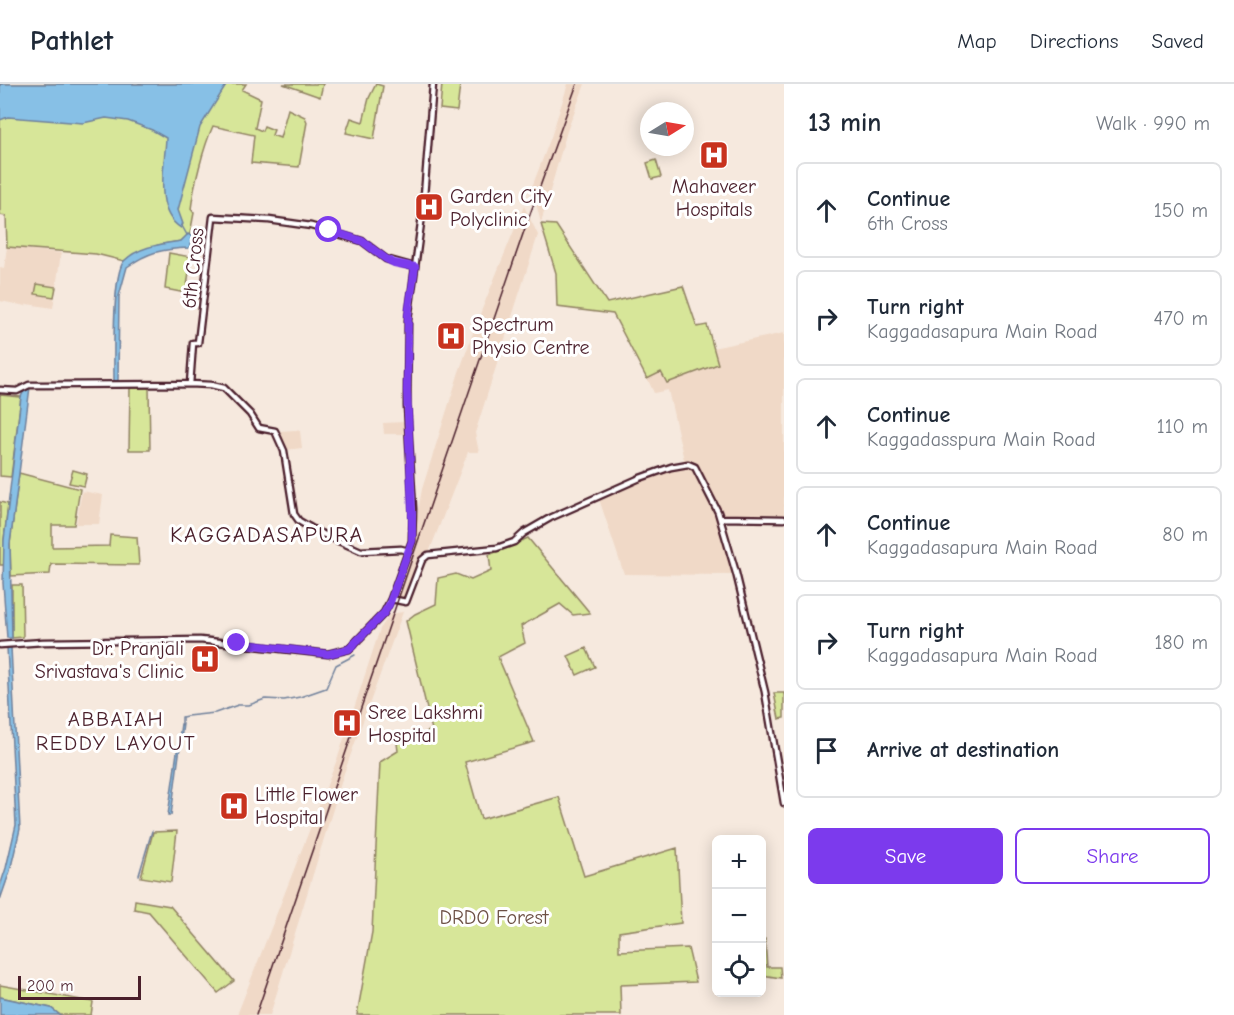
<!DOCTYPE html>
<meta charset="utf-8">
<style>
:root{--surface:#fff;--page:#f2f2f3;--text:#1f2937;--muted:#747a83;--line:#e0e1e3;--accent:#7c3aed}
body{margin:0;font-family:"Comic Neue",sans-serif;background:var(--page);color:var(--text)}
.controls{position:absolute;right:18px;bottom:18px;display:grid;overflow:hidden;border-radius:9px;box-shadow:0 3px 15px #0003}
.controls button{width:54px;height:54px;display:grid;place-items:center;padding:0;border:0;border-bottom:2px solid var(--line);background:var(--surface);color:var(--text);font:30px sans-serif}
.compass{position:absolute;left:640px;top:18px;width:54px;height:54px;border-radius:50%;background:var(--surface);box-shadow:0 3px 15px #0003;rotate:79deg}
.scale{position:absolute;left:18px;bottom:15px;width:123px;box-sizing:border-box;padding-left:6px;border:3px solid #4a1f2b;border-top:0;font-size:16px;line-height:21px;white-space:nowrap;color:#4a1f2b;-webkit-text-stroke:4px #fff;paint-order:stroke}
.stop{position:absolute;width:18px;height:18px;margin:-14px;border:4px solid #7c3aed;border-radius:50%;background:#fff}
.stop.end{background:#7c3aed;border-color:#fff;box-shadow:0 2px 6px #0008}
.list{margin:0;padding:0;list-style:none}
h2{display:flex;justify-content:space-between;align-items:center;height:78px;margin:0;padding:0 24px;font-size:26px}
h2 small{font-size:20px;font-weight:400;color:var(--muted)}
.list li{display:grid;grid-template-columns:39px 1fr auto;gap:18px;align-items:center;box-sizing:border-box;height:96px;margin:0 12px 12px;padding:0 12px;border:2px solid var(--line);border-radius:9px}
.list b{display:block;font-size:22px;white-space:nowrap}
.list p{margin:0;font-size:20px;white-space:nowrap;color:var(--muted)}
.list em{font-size:20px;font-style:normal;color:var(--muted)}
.actions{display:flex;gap:12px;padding:18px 24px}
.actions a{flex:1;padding:14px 0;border:2px solid var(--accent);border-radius:9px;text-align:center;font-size:21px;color:var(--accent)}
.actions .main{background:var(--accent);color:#fff}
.icon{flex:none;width:33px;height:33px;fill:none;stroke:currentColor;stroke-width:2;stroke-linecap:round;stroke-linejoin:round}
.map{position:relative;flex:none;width:784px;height:931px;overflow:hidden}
header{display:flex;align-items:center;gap:36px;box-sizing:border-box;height:84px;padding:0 30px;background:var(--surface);border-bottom:2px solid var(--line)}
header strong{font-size:28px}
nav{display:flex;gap:33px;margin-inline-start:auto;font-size:21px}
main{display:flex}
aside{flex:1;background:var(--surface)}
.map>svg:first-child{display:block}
</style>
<header>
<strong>Pathlet</strong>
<nav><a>Map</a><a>Directions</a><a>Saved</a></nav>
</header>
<main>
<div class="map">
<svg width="784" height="931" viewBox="0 0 784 931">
<rect width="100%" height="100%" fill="#f6e9de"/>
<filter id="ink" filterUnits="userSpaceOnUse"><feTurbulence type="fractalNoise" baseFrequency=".0167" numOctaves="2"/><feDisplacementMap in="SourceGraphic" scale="12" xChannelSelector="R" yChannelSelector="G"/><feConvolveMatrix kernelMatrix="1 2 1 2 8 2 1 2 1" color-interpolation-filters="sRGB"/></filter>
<g filter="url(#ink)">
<path fill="#f0d9c7" d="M568,0H585L567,47L541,139L532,103L551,53Z
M524,122L538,151L475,349L479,368H468L430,466L426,467L419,473L404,515L395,513L416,453V438L422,405L459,288L478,235Z
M7,163L61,169L53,224L27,220L26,222L0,217V183L4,184Z
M683,202L697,243L707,241L713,264L784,249V431L716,430L734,491L624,490L597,409L684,376L668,306L654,309L635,268L607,219Z
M405,338L406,350H384L383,339Z
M295,346L300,347L302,364L286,366L279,347Z
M82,407L103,411L99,440H76Z
M403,528L344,689L270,931H237L338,673L380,545L390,530Z"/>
<path fill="#d7e699" stroke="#908262" stroke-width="1.5" d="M0,0H246L242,6L261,15L255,44L262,47L264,42L274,46L272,51L280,54L288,25L305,33L307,38L299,83L251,79L254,51L213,42C203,64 194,101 191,125L194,129L190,150L181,157L158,161L133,171L124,177L96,170L7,163L6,132L0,131Z
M283,0H323L320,13Z
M376,0L383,2L374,55L346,49L351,34L363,38L369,14Z
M442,0H460L457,27L440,25Z
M656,76L661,93L652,95L647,79Z
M541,140L556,141L607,219L683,202L697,243L707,241L718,280L667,299L661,288L647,295L613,230L557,223L556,189Z
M169,169L191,173L186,209L165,205Z
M37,200L56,203L54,213L35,210Z
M130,304H149L150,366H129Z
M0,311L21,313L11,393L0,392Z
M73,386L87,390L84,402L69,399Z
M19,389L80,405L74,441H52V463L109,462L110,451L137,453L139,481L51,480L50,490L11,492L10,460Z
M0,418L8,420L4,456V481H0Z
M528,454L590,529L573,531L560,520L521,542L525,559L498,573L534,658L465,678L481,735L559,713L584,792L677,764L681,839L619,848V867L688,864L696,898L620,901L621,931H357L372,848L380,678L398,667L397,659L432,646L406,537L415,530L436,520L438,494L456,490L471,496L491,487L489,471Z
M12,501H22L23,553L12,554Z
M586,564L595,583L577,591L568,572Z
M774,609H784V634L779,635Z
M177,747L171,798L141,793L153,748Z
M135,816L170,822L234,897L218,909L149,828L134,825Z
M762,855H765L767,883H780L781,894L762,891Z
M0,901L93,918L91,931H60L51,924L0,913Z"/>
<path fill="#87c0e6" stroke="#6f809b" stroke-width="1.5" d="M0,0H227L200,43L178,126L183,140L181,144C153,127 165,81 166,54L152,46L128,37L106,34L83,39L8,33L0,36Z
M188,150L193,153L189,164C162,165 148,168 127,183L119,212L118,297H114C114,275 112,190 124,177C139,162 163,160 181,157Z
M30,303L10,460L12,554H7L3,499L4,456L21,313L25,304Z
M7,563H11L20,745L10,787L0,816V802L6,784L16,741Z
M181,640H183L171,731H168Z
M0,913L51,924L60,931H0Z"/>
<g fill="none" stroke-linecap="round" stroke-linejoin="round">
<path stroke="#6f809b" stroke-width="1.5" d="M181,140L187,151
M29,304L66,303
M182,641V633L187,632L215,629L238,621H249L265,615L284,616L300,613L326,604L336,581L355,571
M139,791L152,747"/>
<g stroke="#4a1f2b" stroke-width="9">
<path id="secondary" d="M190,300L193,259H198L213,133L269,136L311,142L362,157L386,175L415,183
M0,306L17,307L29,301H43L190,300L211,301L224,304L250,330L259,344L275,347L284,367L294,430L299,437L316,447L361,467L401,465L409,467
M720,434L784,435
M391,515L406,518L422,476L428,471L497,464L514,458L524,449L550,434L640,394L671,383L688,380L695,383L718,428L736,489L765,608L784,719
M0,561L43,558L200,556L328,570L349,565L384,529L391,515L412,457L413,425L407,322L408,236L423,124L433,0"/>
</g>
<use href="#secondary" stroke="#fff" stroke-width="4.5"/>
<path stroke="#4a1f2b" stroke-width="1.5" d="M256,931L524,147L577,0"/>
</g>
</g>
<g fill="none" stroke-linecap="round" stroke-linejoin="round" filter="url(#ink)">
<path stroke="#7c3aed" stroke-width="8" d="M237,559L328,570L349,565L384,529L389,521L412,457V426L407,306L408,231L415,183L394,179L386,175L362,157L329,146"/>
</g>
<defs>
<g id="hospital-square" transform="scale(1.5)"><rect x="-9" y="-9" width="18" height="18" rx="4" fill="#c8321e" stroke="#fff"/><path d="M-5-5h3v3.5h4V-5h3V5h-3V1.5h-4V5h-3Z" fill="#fff"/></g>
</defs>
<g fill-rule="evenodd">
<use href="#hospital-square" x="714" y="71"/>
<use href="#hospital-square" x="429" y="123"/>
<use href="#hospital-square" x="451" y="252"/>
<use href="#hospital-square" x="205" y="575"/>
<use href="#hospital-square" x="347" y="639"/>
<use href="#hospital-square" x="234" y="722"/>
</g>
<g text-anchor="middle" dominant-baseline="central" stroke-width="6" stroke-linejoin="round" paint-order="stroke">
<g font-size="20" fill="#4a1f2b" stroke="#fff" text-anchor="start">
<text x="714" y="102" text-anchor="middle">Mahaveer<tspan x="714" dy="23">Hospitals</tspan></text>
<text x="450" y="112">Garden City<tspan x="450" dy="23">Polyclinic</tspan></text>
<text x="472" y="240">Spectrum<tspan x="472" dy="23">Physio Centre</tspan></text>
<text x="184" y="564" text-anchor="end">Dr. Pranjali<tspan x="184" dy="23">Srivastava's Clinic</tspan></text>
<text x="368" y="628">Sree Lakshmi<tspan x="368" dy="23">Hospital</tspan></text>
<text x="255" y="710">Little Flower<tspan x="255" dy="23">Hospital</tspan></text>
</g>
<g font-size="20" fill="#4a1f2b" stroke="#fff">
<text transform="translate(193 184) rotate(-84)">6th Cross</text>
</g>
<g font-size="20" fill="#6d5146" stroke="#fff">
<text x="494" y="833">DRDO Forest</text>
</g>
<g font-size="21" letter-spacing="1.5" fill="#4a1f2b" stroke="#fff">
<text x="116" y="635">ABBAIAH<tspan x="116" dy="24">REDDY LAYOUT</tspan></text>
</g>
<g font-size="22" letter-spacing="1.5" fill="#4a1f2b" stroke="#fff">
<text x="267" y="451">KAGGADASAPURA</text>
</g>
</g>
</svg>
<div class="controls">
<button>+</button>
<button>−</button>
<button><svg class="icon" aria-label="locate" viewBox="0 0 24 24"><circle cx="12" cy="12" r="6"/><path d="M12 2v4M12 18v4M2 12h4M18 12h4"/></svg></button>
</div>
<svg class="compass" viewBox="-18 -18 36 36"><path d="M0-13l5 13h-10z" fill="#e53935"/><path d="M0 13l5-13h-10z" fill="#747a83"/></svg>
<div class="scale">200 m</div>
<div class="stop" style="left:329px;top:146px"></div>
<div class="stop end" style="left:237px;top:559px"></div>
</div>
<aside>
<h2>13 min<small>Walk · 990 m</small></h2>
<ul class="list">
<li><svg class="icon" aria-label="ahead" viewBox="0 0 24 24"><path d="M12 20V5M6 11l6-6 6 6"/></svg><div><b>Continue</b><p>6th Cross</p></div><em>150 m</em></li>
<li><svg class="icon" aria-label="right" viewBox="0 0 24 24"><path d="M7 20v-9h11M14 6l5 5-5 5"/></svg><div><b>Turn right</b><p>Kaggadasapura Main Road</p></div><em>470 m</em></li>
<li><svg class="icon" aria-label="ahead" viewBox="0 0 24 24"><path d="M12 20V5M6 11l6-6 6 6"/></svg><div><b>Continue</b><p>Kaggadasspura Main Road</p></div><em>110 m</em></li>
<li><svg class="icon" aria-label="ahead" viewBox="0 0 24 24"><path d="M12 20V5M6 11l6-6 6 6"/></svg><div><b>Continue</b><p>Kaggadasapura Main Road</p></div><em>80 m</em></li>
<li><svg class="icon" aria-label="right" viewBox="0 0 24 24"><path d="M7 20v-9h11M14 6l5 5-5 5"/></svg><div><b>Turn right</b><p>Kaggadasapura Main Road</p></div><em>180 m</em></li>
<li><svg class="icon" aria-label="arrive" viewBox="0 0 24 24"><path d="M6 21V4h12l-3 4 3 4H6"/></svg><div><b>Arrive at destination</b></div></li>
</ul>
<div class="actions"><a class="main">Save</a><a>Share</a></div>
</aside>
</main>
